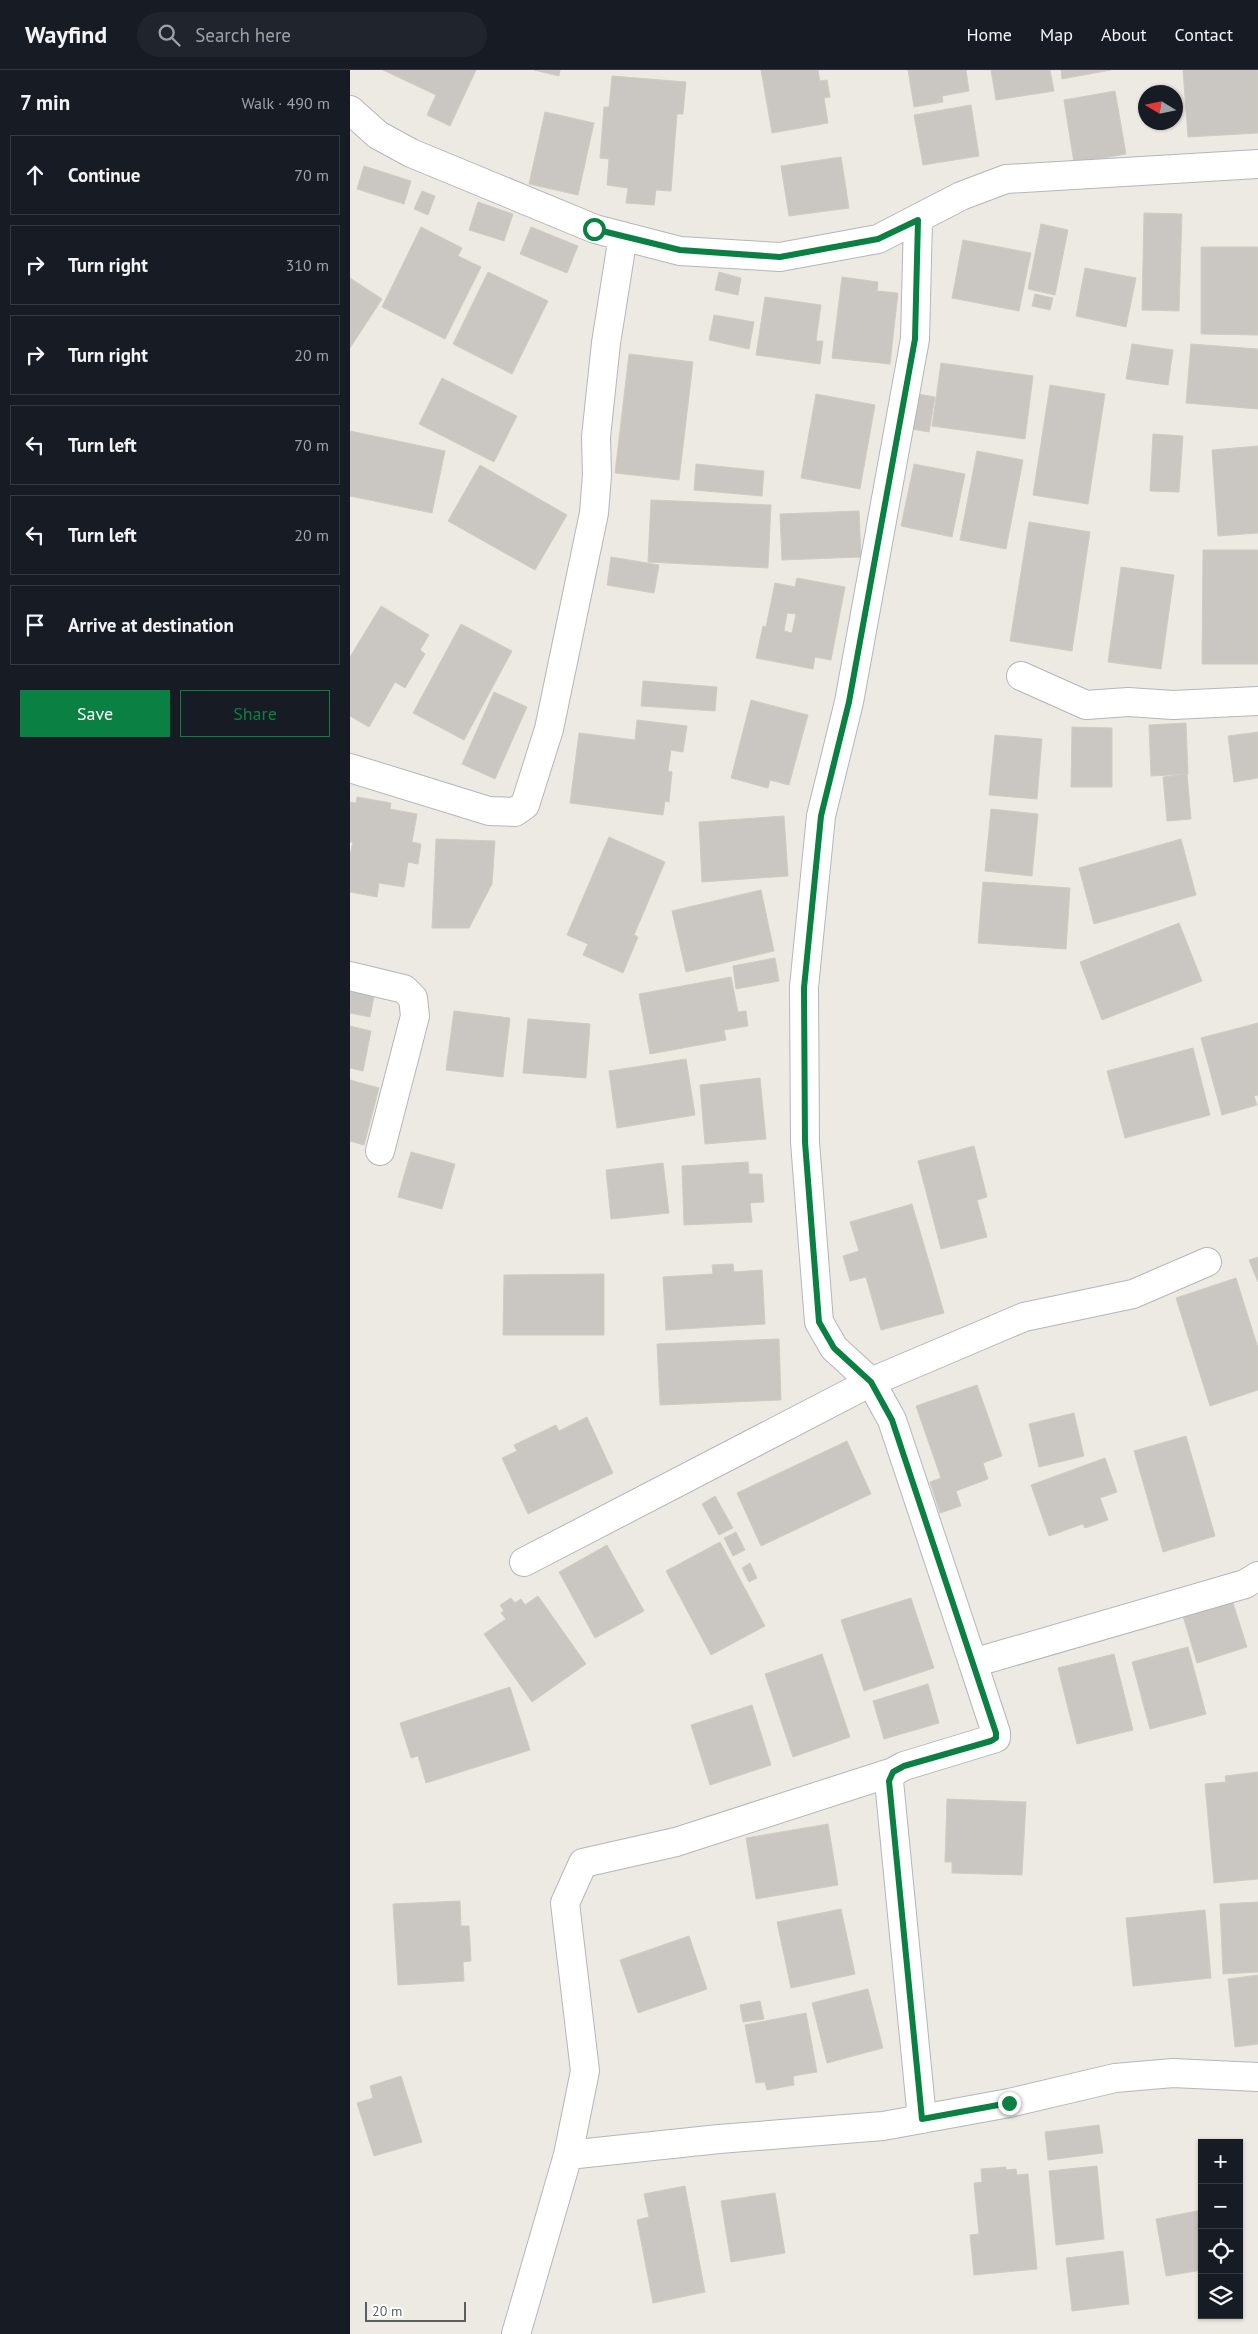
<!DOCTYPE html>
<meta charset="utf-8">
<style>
:root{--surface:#171b24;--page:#20242c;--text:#f1f3f6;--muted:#9ea1a6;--line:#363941;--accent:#0b8043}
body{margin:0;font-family:"PT Sans",sans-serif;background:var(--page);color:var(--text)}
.controls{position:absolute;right:15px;bottom:15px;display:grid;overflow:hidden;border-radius:0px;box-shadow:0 1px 4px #0004}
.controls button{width:45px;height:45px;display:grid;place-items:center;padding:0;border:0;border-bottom:1px solid var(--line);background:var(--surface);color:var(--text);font:25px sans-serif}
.compass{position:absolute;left:788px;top:15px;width:45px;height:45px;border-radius:50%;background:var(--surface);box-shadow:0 1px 4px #0004;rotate:280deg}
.scale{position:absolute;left:15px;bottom:12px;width:101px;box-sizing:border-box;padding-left:5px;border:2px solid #5b5f63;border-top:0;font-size:14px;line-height:18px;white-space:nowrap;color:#5b5f63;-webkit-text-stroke:4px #fff;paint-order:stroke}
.stop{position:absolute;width:15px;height:15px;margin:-11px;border:4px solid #0b8043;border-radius:50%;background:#fff}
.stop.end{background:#0b8043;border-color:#fff;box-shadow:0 1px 5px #0008}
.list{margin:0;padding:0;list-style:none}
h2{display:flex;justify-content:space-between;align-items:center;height:65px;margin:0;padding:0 20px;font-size:21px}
h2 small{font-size:16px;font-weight:400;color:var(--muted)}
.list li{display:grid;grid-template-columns:32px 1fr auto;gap:15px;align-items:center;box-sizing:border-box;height:80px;margin:0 10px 10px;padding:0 10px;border:1px solid var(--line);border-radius:0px}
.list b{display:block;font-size:19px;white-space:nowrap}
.list em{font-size:16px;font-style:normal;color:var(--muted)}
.actions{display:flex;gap:10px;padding:15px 20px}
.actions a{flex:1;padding:11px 0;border:1px solid var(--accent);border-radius:0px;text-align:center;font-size:18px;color:var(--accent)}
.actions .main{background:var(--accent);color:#fff}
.icon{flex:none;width:28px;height:28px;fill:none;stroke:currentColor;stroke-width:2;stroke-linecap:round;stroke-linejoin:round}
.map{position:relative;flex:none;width:908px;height:2264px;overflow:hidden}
header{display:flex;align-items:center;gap:30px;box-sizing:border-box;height:70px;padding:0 25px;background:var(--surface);border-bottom:1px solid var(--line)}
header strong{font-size:24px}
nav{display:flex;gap:28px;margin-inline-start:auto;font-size:18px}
.search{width:350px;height:45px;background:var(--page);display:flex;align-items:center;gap:12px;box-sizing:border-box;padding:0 18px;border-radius:28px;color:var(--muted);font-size:19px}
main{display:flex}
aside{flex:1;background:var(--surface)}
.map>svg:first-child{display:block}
</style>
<header>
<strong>Wayfind</strong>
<div class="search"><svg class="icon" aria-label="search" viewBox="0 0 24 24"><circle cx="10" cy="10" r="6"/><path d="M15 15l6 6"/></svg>Search here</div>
<nav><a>Home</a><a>Map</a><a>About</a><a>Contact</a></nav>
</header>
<main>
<aside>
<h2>7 min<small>Walk · 490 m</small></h2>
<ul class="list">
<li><svg class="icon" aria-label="ahead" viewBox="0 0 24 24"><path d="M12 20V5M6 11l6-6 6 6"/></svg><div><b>Continue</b></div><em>70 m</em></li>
<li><svg class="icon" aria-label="right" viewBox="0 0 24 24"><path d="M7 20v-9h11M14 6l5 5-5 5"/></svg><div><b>Turn right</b></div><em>310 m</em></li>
<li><svg class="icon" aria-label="right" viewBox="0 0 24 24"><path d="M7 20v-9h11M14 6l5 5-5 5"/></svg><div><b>Turn right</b></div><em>20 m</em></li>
<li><svg class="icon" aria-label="left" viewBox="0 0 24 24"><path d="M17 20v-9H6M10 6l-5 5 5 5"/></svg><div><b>Turn left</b></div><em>70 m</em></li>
<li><svg class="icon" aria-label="left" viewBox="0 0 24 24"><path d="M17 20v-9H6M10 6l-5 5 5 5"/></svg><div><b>Turn left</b></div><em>20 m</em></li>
<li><svg class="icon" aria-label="arrive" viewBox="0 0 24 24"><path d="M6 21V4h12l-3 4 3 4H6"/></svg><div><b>Arrive at destination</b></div></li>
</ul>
<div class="actions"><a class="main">Save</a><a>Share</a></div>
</aside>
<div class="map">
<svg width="908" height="2264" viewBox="0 0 908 2264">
<rect width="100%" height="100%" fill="#edeae3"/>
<path fill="#cac7c2" stroke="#d1cbc2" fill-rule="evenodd" d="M33,0H126L100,56L77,45L86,25Z
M184,0H210L209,6Z
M411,0H468L470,11L477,10L480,27L474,28L478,53L422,63Z
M558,0H616L619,21L592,26L593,32L564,37Z
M641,0H700L704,21L646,30Z
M711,0H761L712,9Z
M833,0H908V63L838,67Z
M262,6L336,12L333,44H327L321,121L306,120L304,135L276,133L278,118L257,115L259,89L250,88L254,37H259Z
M765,21L776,84L724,93L714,30Z
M621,35L629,86L573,95L564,45Z
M195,42L244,53L228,125L179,114Z
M491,87L499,138L439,146L431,96Z
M14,96L61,111L54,134L7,119Z
M72,121L85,126L78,145L64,139Z
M128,132L163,144L154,171L119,160Z
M794,143L832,144L829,241L792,240Z
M691,154L718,160L705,225L678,219Z
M71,157L112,178L108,186L131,197L95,269L32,237Z
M181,157L228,176L217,203L170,184Z
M613,170L681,183L669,241L602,228Z
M851,177H908V265L851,264Z
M735,198L786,208L776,257L726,246Z
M138,202L198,231L162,304L103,274Z
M369,202L391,208L388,225L365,220Z
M492,207L528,212L527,221L548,223L540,294L482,288Z
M0,208L32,229L0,278Z
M685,224L703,228L700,240L682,236Z
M415,227L471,235L466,271H473L470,294L406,285Z
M364,245L404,252L399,279L359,270Z
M782,274L823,280L818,315L776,309Z
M841,274L908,279V339L836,333Z
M279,284L343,292L329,410L265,403Z
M591,293L683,306L675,369L582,356Z
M92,308L167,346L144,392L69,354Z
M700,315L755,324L738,434L683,425Z
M562,323L585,327L579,362L556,358Z
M466,324L525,335L510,419L451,408Z
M0,361L95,381L82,443L0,426Z
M803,364L833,366L829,422L800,421Z
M908,376V463L868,466L862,380Z
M627,381L673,390L656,479L610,470Z
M346,394L414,401L412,426L344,420Z
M564,394L615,404L602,467L551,456Z
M130,395L217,445L185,500L98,451Z
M301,430L421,435L418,498L298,492Z
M509,441L511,487L432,490L430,444Z
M679,452L740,462L722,581L660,571Z
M853,480H908V594H852Z
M261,487L309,495L304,523L257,515Z
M771,497L824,505L811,599L758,592Z
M447,508L495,517L481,590L465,587L463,599L406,588L413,556L416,557L425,513L445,517ZM437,543L446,544L442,563L434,561Z
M31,536L79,565L70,580L75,584L55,618L45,612L19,657L0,646V587Z
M111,554L162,581L114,670L63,643Z
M293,611L367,617L365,641L291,636Z
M144,622L177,637L145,709L112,694Z
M401,630L458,645L439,715L420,710L418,718L381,708Z
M287,650L337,656L333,682L321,680L318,701L322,702L319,732L315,731L313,745L220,733L229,663L285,670Z
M836,653L838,704L801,706L799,655Z
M722,657L762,658V717H721Z
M908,662V708L884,712L878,666Z
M645,665L692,669L687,729L639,725Z
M837,704L841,749L817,751L813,707Z
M7,727L41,733L40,739L67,744L62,772L71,774L68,794L58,792L54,817L29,813L27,827L0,822V785L3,772H0V732L6,733Z
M641,739L688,744L682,806L635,801Z
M434,746L438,806L352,812L349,752Z
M259,767L315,792L284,865L288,867L273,903L233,885L238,874L217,865Z
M86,769L145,771L142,814L119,858H82Z
M831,769L846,825L744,854L729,798Z
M633,812L720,818L716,879L628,873Z
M411,820L424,881L336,902L322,841Z
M829,853L852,911L752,950L730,892Z
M425,888L429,911L386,919L383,896Z
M381,907L388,942L396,941L398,956L374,960L376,970L300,984L289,924Z
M0,915L25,921L20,947L0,943Z
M104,941L160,948L153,1007L96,1000Z
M178,949L240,954L236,1008L173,1003Z
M908,953V1025L904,1026L907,1035L872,1045L851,968Z
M0,956L21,961L13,1001L0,998Z
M843,978L860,1045L775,1068L757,1001Z
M336,989L345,1045L267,1058L259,1001Z
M410,1008L416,1069L355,1074L350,1015Z
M0,1010L29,1018L14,1075L0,1071Z
M624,1076L637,1127L627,1130L637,1167L591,1179L568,1091Z
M61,1082L105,1094L92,1139L48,1127Z
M398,1092L399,1104H412L414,1132L400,1133L402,1152L334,1155L332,1096Z
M313,1093L319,1143L261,1149L256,1100Z
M562,1134L594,1243L531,1260L516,1207L500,1211L493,1186L509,1181L500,1152Z
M908,1187V1212L899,1190Z
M383,1194L384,1202L412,1200L415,1254L316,1260L313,1207L363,1204L362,1195Z
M254,1204V1265H153L154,1205Z
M886,1208L908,1278V1320L860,1336L826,1228Z
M429,1269L431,1330L310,1335L307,1274Z
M627,1315L652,1386L633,1393L638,1409L606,1421L611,1436L590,1443L580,1412L591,1408L566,1336Z
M724,1343L734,1386L689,1397L679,1354Z
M237,1347L263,1403L178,1444L152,1388L167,1381L164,1375L206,1355L209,1361Z
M836,1366L865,1466L813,1482L784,1381Z
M497,1371L521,1424L411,1476L387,1423Z
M755,1388L767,1422L750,1428L758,1450L735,1458L733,1454L699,1466L681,1415Z
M365,1426L383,1458L369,1465L352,1434Z
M386,1462L395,1480L383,1486L374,1468Z
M370,1472L415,1556L361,1585L316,1501Z
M257,1475L294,1541L245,1568L209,1502Z
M400,1493L407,1508L399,1512L392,1498Z
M188,1526L236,1594L182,1632L134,1564L156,1549L151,1543L154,1541L150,1535L161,1528L165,1533L171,1529L175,1535Z
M561,1528L584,1598L514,1621L491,1550Z
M882,1530L897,1577L847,1593L833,1546Z
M838,1577L856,1644L800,1659L782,1592Z
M472,1584L500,1667L443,1687L415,1604Z
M764,1584L783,1660L727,1674L708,1598Z
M578,1614L589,1653L534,1669L523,1631Z
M160,1617L180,1680L76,1713L68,1686L61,1688L50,1653Z
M402,1635L421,1695L360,1715L341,1655Z
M908,1702V1809L864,1813L855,1714L876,1712L875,1706Z
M597,1729L676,1732L672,1805L602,1803V1792H595Z
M478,1754L488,1815L406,1829L396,1768Z
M110,1831L111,1856H119L121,1891L113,1892L114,1911L48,1915L43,1834Z
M908,1832V1902L873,1904L870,1834Z
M491,1839L505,1904L441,1918L427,1852Z
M855,1840L861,1908L783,1916L776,1848Z
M339,1866L357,1919L288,1943L270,1890Z
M908,1905V1974L885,1977L878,1909Z
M518,1919L533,1978L477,1993L462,1933Z
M410,1931L414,1949L393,1952L390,1935Z
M456,1943L467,2002L443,2006L444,2015L417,2020L415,2012L406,2013L395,1955Z
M51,2006L72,2072L24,2086L7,2033L23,2028L20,2016Z
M749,2055L753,2083L698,2090L695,2062Z
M747,2096L754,2169L706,2175L699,2101Z
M656,2097V2100L666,2099L667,2105L678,2104L687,2199L624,2205L620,2165L629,2164L624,2113L632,2112L631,2099Z
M335,2116L355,2222L303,2233L287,2150L299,2147L294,2124Z
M425,2123L435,2183L381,2192L371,2131Z
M852,2140V2200L816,2206L806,2149Z
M773,2181L779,2234L722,2241L716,2188Z"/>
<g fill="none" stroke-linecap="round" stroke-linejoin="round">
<g stroke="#b4b6b9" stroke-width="30">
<path id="street" d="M0,40L28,65L61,83L245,159L330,181L430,187L528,169L611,126L656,109L908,94
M568,150L565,269L499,632L471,746L454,917L455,1072L469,1252L484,1278L521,1312L542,1350L623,1593
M671,606L736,635L778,632L823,635L908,631
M0,698L139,741L165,742L175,735L199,659L244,443L247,405L246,367L256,273L273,166
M0,906L54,919L63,928L65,946L30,1081
M174,1492L521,1312L674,1247L783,1224L857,1192
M572,2049L539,1711L543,1702L554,1696L646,1668V1663L623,1593L895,1514L908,1506
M218,2085L369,2069L533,2056L659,2033L765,2008L823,2003L908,2007
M166,2264L218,2085L235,2001L215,1833L233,1793L326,1772L543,1702"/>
</g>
<use href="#street" stroke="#fff" stroke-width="28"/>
</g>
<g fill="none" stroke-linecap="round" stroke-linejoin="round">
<path stroke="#0b8043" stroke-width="6" d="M244,159L330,180L430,187L528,169L568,150L565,269L499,632L471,746L454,918L455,1072L469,1252L484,1278L521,1312L542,1350L646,1663V1668L641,1671L554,1696L543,1702L539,1711L572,2049L659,2033"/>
</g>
</svg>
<div class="controls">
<button>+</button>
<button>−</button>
<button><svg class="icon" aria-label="locate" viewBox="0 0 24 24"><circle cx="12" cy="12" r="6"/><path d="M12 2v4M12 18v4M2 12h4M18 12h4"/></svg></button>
<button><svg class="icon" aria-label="layers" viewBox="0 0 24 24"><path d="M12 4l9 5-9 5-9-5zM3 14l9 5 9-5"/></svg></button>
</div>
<svg class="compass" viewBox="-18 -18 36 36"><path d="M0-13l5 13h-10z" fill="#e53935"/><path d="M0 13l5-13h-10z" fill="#9ea1a6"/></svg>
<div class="scale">20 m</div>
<div class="stop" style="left:244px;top:159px"></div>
<div class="stop end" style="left:659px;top:2033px"></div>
</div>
</main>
